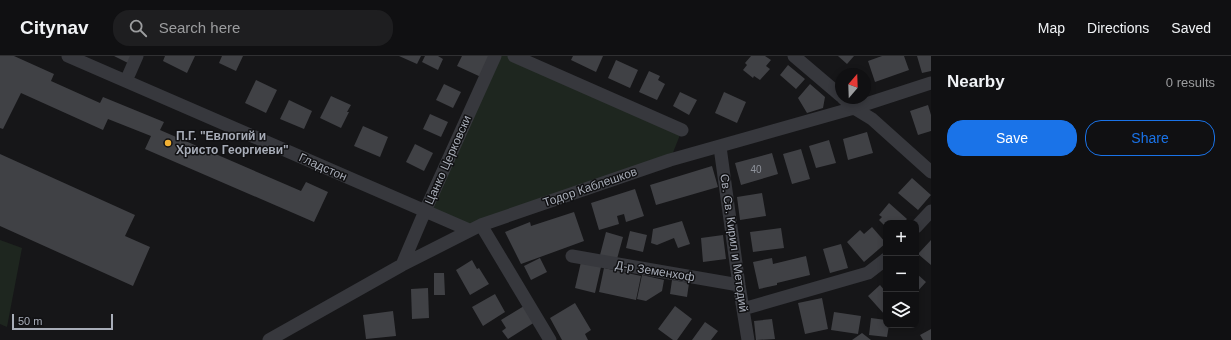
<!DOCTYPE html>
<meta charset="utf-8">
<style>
:root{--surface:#101012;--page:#1e1e20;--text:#f1f3f6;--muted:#9c9d9f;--line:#303032;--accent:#1a73e8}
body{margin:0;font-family:Arial,sans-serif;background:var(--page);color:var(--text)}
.controls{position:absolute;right:12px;bottom:12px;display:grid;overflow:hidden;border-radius:8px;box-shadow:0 2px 6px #0003}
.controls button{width:36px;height:36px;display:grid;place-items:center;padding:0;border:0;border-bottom:1px solid var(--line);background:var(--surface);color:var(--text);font:20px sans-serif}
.compass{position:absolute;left:835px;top:12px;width:36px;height:36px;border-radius:50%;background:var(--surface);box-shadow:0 2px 6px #0003;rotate:19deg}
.scale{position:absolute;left:12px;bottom:10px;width:101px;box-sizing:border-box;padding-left:4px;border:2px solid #a8adb8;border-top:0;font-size:11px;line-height:14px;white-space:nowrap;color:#a8adb8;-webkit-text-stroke:3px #111113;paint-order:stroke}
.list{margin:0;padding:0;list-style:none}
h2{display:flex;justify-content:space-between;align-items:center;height:52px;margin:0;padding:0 16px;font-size:17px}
h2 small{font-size:13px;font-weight:400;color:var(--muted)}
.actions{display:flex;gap:8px;padding:12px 16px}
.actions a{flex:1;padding:9px 0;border:1px solid var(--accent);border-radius:16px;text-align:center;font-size:14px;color:var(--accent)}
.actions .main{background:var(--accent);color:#fff}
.icon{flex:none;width:22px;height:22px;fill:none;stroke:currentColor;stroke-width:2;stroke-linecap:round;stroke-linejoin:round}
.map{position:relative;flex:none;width:931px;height:284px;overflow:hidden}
header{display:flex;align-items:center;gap:24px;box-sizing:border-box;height:56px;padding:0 20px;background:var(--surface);border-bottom:1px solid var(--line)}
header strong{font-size:19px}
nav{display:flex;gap:22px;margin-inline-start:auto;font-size:14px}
.search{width:280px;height:36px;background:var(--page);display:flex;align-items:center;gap:10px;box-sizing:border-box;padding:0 14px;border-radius:16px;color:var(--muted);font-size:15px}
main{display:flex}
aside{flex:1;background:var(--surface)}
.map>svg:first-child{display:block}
</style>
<header>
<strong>Citynav</strong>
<div class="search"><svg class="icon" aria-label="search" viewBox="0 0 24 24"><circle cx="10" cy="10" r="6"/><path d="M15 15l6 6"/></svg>Search here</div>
<nav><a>Map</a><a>Directions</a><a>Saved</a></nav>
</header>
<main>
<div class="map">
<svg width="931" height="284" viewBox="0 0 931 284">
<rect width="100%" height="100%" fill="#161618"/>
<path fill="#1e261f" d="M495,0H514L682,74L670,104L469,174L425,155Z
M0,184L22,192L7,271L0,268Z"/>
<path fill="#404145" d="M0,0H14L54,18L51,25L100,47L103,41L164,66L160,74L301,135L306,126L328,136L314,166L145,93L151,80L108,63L103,74L21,37L3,73L0,72Z
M114,0H132L128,7Z
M165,0H195L187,17L163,5Z
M222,0H243L236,15L219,7Z
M399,0H421L417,8Z
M425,0H438L443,3L438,14L422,6Z
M462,0H491L481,21L457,10Z
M573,0H603L596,16L571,4Z
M751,0H765L771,4L766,10L770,13L760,24L754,20L753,22L743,14L747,9L745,7Z
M838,0H854L847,8Z
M882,0H904L909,14L875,26L868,5Z
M917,0H931V15L922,17Z
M616,4L638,14L630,32L608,22Z
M788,9L805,23L796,33L780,19Z
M649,15L660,20L658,24L665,28L657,44L639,36Z
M256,24L277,34L266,57L245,47Z
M444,28L461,36L453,52L436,44Z
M810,28L825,41L823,52L807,57L798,42Z
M680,36L697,44L689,59L673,50Z
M724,36L746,46L737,67L715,57Z
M331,40L351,49L347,56H349L341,72L320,62Z
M289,44L312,55L304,73L280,63Z
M928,49L931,59V75L918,79L910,55Z
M430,58L448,66L441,81L423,73Z
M363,70L388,81L380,101L354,90Z
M867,76L873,97L848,104L843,83Z
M829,84L836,107L816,112L809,90Z
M415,88L433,97L424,115L406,106Z
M801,93L810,123L792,128L783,98Z
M772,97L778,118L741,129L735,107Z
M0,98L135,159L125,180L150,191L133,230L0,170Z
M712,110L718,131L656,149L650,129Z
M912,122L931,139L918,154L898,137Z
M635,133L644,160L626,166L624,158L617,160L619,168L599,174L591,147Z
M762,137L766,160L740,164L737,141Z
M889,147L907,163L903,167H886V171L879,164L882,161L879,159Z
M574,156L584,185L521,208L505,176L530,166L531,170Z
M682,165L690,188L678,192L674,182L657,189L651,187L653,173Z
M872,171L886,187L864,206L847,186L860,174L864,178Z
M781,172L784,192L753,196L750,176Z
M630,175L647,179L643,196L626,192Z
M606,176L623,181L617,203L600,199Z
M723,179L726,203L703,206L701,182Z
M931,184V209L918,198Z
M841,188L848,212L830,217L823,193Z
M806,200L810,219L777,227V229L759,233L753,206L772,202L773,208Z
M540,202L547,216L531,224L524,210Z
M472,204L477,213L479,212L489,228L470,239L456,214Z
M581,206L601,211L595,237L575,232Z
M604,212L641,220L636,244L599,236Z
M434,217H444L445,239H434Z
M916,217L926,226L916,237Z
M642,219L664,224L662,235L646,245L637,243Z
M672,224L689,227L687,241L670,238Z
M880,229L886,236L885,259L868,240Z
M428,232L429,262L412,263L411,233Z
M495,238L505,256L483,270L472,251Z
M822,242L828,273L805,278L798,247Z
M575,247L591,274L585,278L588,284H562L550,262Z
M524,250L535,266L508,283L502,275L506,272L501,264Z
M675,250L692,263L677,284H673L658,273Z
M393,255L396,280L366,283L363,259Z
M834,256L861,260L858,278L831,274Z
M871,262L886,264V269H889L887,281L869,279Z
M772,263L775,283L756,284L754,265Z
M705,266L718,275L711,284H692Z
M931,273V284H923L920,279Z
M862,277L871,284H852Z"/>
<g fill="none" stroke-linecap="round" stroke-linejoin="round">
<path stroke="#37383d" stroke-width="13" d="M68,0L469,174
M514,0L682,74
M794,0L841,40
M126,25L137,0
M843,42L854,52L872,63L931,116
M720,91L739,229L748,284
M481,169L550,284
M916,171L931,155
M572,200L739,229
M402,209L425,155L495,0
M743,253L868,217L886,203
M269,284L402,209L481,169L670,104L854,52L931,27"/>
</g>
<circle fill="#f2b134" stroke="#111113" stroke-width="1.5" cx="168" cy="87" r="4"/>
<g text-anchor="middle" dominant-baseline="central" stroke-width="3" stroke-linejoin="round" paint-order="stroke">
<g font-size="10" fill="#8e929b">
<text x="756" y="113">40</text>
</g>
<g font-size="12" font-weight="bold" fill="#a8adb8" stroke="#111113" text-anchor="start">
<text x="176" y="80">П.Г. "Евлогий и<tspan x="176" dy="14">Христо Георгиеви"</tspan></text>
</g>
<g font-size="12" fill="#a8adb8" stroke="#111113">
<text transform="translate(448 104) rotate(-66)">Цанко Церковски</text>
<text transform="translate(323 111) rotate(24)">Гладстон</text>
<text transform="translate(590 131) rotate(-19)">Тодор Каблешков</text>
<text transform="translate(734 187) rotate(82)">Св. Св. Кирил и Методий</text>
<text transform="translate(655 215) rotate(9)">Д-р Земенхоф</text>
</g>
</g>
</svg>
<div class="controls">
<button>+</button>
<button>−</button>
<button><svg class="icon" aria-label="layers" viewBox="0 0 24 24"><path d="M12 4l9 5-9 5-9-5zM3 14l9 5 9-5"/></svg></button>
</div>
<svg class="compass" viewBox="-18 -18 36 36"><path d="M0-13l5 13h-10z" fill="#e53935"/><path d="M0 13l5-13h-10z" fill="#9c9d9f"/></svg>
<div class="scale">50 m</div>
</div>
<aside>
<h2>Nearby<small>0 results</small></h2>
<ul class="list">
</ul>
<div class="actions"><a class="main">Save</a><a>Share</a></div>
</aside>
</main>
